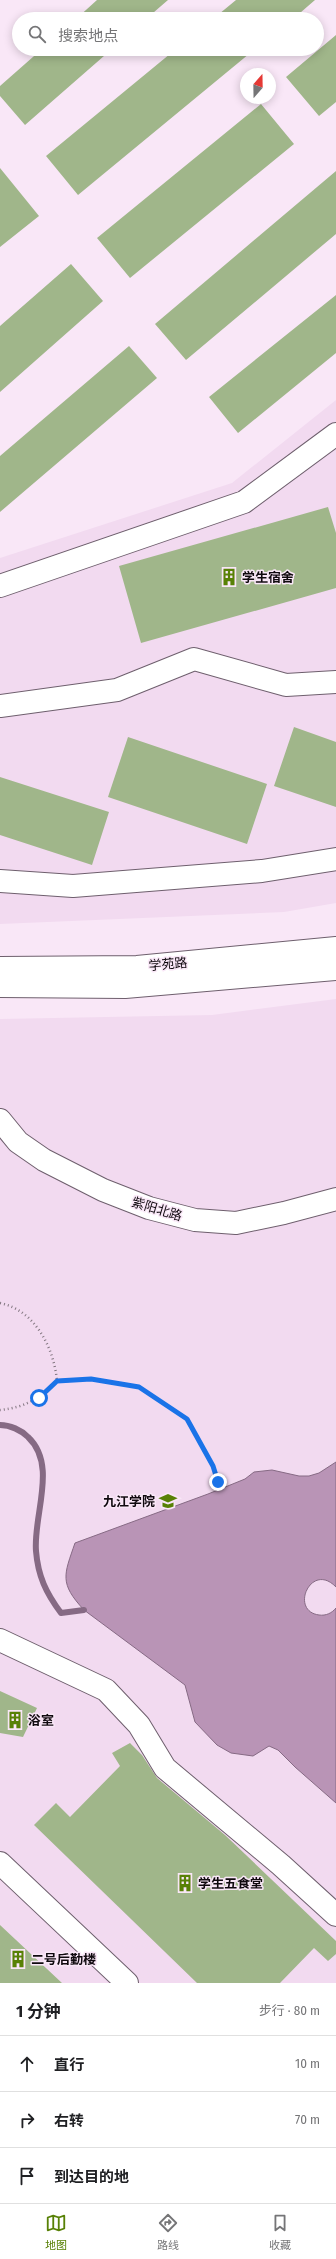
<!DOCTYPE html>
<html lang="zh">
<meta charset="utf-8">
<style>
:root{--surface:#fff;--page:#f6f6f6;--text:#202124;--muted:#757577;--line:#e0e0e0;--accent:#588106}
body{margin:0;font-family:"Fira Sans Condensed","Noto Sans SC",sans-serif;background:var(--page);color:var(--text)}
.compass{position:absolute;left:240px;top:68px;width:36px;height:36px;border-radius:50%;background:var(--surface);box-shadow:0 2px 10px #0003;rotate:20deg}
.stop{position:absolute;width:12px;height:12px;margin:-9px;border:3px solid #1a73e8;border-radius:50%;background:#fff}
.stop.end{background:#1a73e8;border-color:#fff;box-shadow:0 1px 4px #0008}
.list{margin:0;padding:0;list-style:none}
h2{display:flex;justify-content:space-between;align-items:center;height:52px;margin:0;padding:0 16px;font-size:17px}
h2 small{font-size:13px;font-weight:400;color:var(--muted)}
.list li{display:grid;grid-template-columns:26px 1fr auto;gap:12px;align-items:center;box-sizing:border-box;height:56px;padding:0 16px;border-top:1px solid var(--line)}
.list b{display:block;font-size:15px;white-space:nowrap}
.list em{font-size:13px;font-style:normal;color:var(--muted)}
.icon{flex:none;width:22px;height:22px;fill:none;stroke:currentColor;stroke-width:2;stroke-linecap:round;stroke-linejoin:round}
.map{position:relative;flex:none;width:336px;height:1983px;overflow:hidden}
.search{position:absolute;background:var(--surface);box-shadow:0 2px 10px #0003;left:12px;right:12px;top:12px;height:44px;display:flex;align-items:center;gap:10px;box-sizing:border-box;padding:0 14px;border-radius:22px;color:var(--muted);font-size:15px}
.sheet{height:220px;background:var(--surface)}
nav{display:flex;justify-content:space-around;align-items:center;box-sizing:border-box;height:56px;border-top:1px solid var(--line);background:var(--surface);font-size:11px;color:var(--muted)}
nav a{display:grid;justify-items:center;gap:2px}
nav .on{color:var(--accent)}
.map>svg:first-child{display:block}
</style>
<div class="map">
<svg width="336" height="1983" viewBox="0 0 336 1983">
<rect width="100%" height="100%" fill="#f9e7f7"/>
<path fill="#f2daf0" d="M336,400V903L284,912L0,924V558L232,483Z
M336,999V1983H0V1019L212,1015Z"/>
<path fill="#b994b6" stroke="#866a84" d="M336,1462V1587C311,1561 289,1611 319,1615C326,1616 332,1613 336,1608V1803L295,1767L278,1750L269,1746L253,1756L231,1753L217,1745L195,1722L185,1685L84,1610C59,1583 64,1575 75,1543L208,1494L245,1479L254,1472L272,1470L299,1476H309L319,1473Z"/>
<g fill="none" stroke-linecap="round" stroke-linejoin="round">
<path stroke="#866a84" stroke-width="6" d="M0,1425C10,1425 21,1430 28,1437C58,1465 33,1515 36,1551C38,1576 46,1593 61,1613L84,1610"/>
</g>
<path fill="#a0b68a" d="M97,0H168L146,19H76Z
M236,0H315L293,19H213Z
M336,35V102L319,116L286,77Z
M42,49H112L25,125L0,96V86Z
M176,49H255L78,195L46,156Z
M261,104L294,144L130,278L97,238Z
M0,168L39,216L0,247Z
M336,171V234L186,360L155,324Z
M71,264L103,301L0,392V326Z
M336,295V353L238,433L209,397Z
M129,346L157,378L0,512V456Z
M328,507L336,533V588L141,643L119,566Z
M294,727L336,742V807L274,786Z
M128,737L267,784L247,844L108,797Z
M0,777L109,812L92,865L0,835Z
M0,1691L37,1708L23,1737L0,1733Z
M130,1743L142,1755L157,1778L225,1835L336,1941V1954L328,1961L314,1948L280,1983H197L34,1825L56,1803L70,1817L120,1766L112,1753Z
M0,1925L62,1983H0Z"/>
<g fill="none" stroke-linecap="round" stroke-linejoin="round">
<g stroke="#6e5f6d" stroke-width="24">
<path id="minor" d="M0,586L244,502L336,434
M0,706L117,690L194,659L286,685L336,682
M0,881L73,886L262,871L336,859
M0,968L137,967L336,948
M0,986L125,987L336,969
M0,1120L18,1142L44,1160L103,1190L149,1208L195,1220L236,1223L284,1213L336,1199
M0,1640L106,1690L139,1725L165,1768L281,1865L336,1915
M0,1863L127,1983"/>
</g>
<path stroke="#847882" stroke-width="2.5" stroke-dasharray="1 3" stroke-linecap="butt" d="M0,1303C35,1310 54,1348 57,1381C38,1399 27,1407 0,1410
M57,1381L91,1379L139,1387L187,1419L213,1466L218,1482"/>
<use href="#minor" stroke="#fff" stroke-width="22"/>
</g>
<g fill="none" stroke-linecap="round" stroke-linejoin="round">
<path stroke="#1a73e8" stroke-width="5" d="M39,1398L57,1381L91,1379L139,1387L187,1419L213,1466L218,1482"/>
</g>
<defs>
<g id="building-bare" transform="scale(1.38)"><path d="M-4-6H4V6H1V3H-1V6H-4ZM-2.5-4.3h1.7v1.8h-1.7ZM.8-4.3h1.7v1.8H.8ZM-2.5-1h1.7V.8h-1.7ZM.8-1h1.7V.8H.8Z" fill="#588106" stroke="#f9e7f7" stroke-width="2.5" paint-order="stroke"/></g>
<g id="university-bare" transform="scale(1.38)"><path d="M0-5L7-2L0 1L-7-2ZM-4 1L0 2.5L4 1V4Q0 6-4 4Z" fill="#588106" stroke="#f9e7f7" stroke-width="2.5" paint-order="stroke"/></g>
</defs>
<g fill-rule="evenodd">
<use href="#building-bare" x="229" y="577"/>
<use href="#university-bare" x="168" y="1501"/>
<use href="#building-bare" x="15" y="1720"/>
<use href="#building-bare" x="185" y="1883"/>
<use href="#building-bare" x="18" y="1959"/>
</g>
<g text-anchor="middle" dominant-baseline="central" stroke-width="3" stroke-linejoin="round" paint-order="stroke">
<g font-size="13" font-weight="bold" fill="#0f090e" stroke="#f9e7f7" text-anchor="start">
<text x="242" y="577">学生宿舍</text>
<text x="155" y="1501" text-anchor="end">九江学院</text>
<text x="28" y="1720">浴室</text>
<text x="198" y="1883">学生五食堂</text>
<text x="31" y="1959">二号后勤楼</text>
</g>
<g font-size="13" fill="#0f090e" stroke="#f9e7f7">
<text transform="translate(168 964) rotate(-5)">学苑路</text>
<text transform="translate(157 1209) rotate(17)">紫阳北路</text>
</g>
</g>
</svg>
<svg class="compass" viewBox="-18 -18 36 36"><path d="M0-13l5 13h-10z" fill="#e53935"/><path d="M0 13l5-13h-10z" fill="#757577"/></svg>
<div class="stop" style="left:39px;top:1398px"></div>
<div class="stop end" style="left:218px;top:1482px"></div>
<div class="search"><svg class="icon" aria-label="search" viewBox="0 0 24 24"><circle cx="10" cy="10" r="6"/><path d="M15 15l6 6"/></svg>搜索地点</div>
</div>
<section class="sheet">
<h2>1 分钟<small>步行 · 80 m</small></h2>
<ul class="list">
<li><svg class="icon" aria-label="ahead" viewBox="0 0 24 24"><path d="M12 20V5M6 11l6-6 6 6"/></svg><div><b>直行</b></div><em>10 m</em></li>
<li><svg class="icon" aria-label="right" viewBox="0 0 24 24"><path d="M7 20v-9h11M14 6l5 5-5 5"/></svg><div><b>右转</b></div><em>70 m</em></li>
<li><svg class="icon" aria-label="arrive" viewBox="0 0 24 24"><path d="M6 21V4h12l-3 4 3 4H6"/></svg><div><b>到达目的地</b></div></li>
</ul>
</section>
<nav>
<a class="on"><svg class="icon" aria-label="map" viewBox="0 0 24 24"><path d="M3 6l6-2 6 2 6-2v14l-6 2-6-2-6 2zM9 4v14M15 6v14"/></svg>地图</a>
<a><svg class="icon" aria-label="directions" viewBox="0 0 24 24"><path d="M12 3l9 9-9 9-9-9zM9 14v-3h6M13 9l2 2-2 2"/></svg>路线</a>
<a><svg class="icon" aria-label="saved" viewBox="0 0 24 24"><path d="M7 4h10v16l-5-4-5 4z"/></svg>收藏</a>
</nav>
